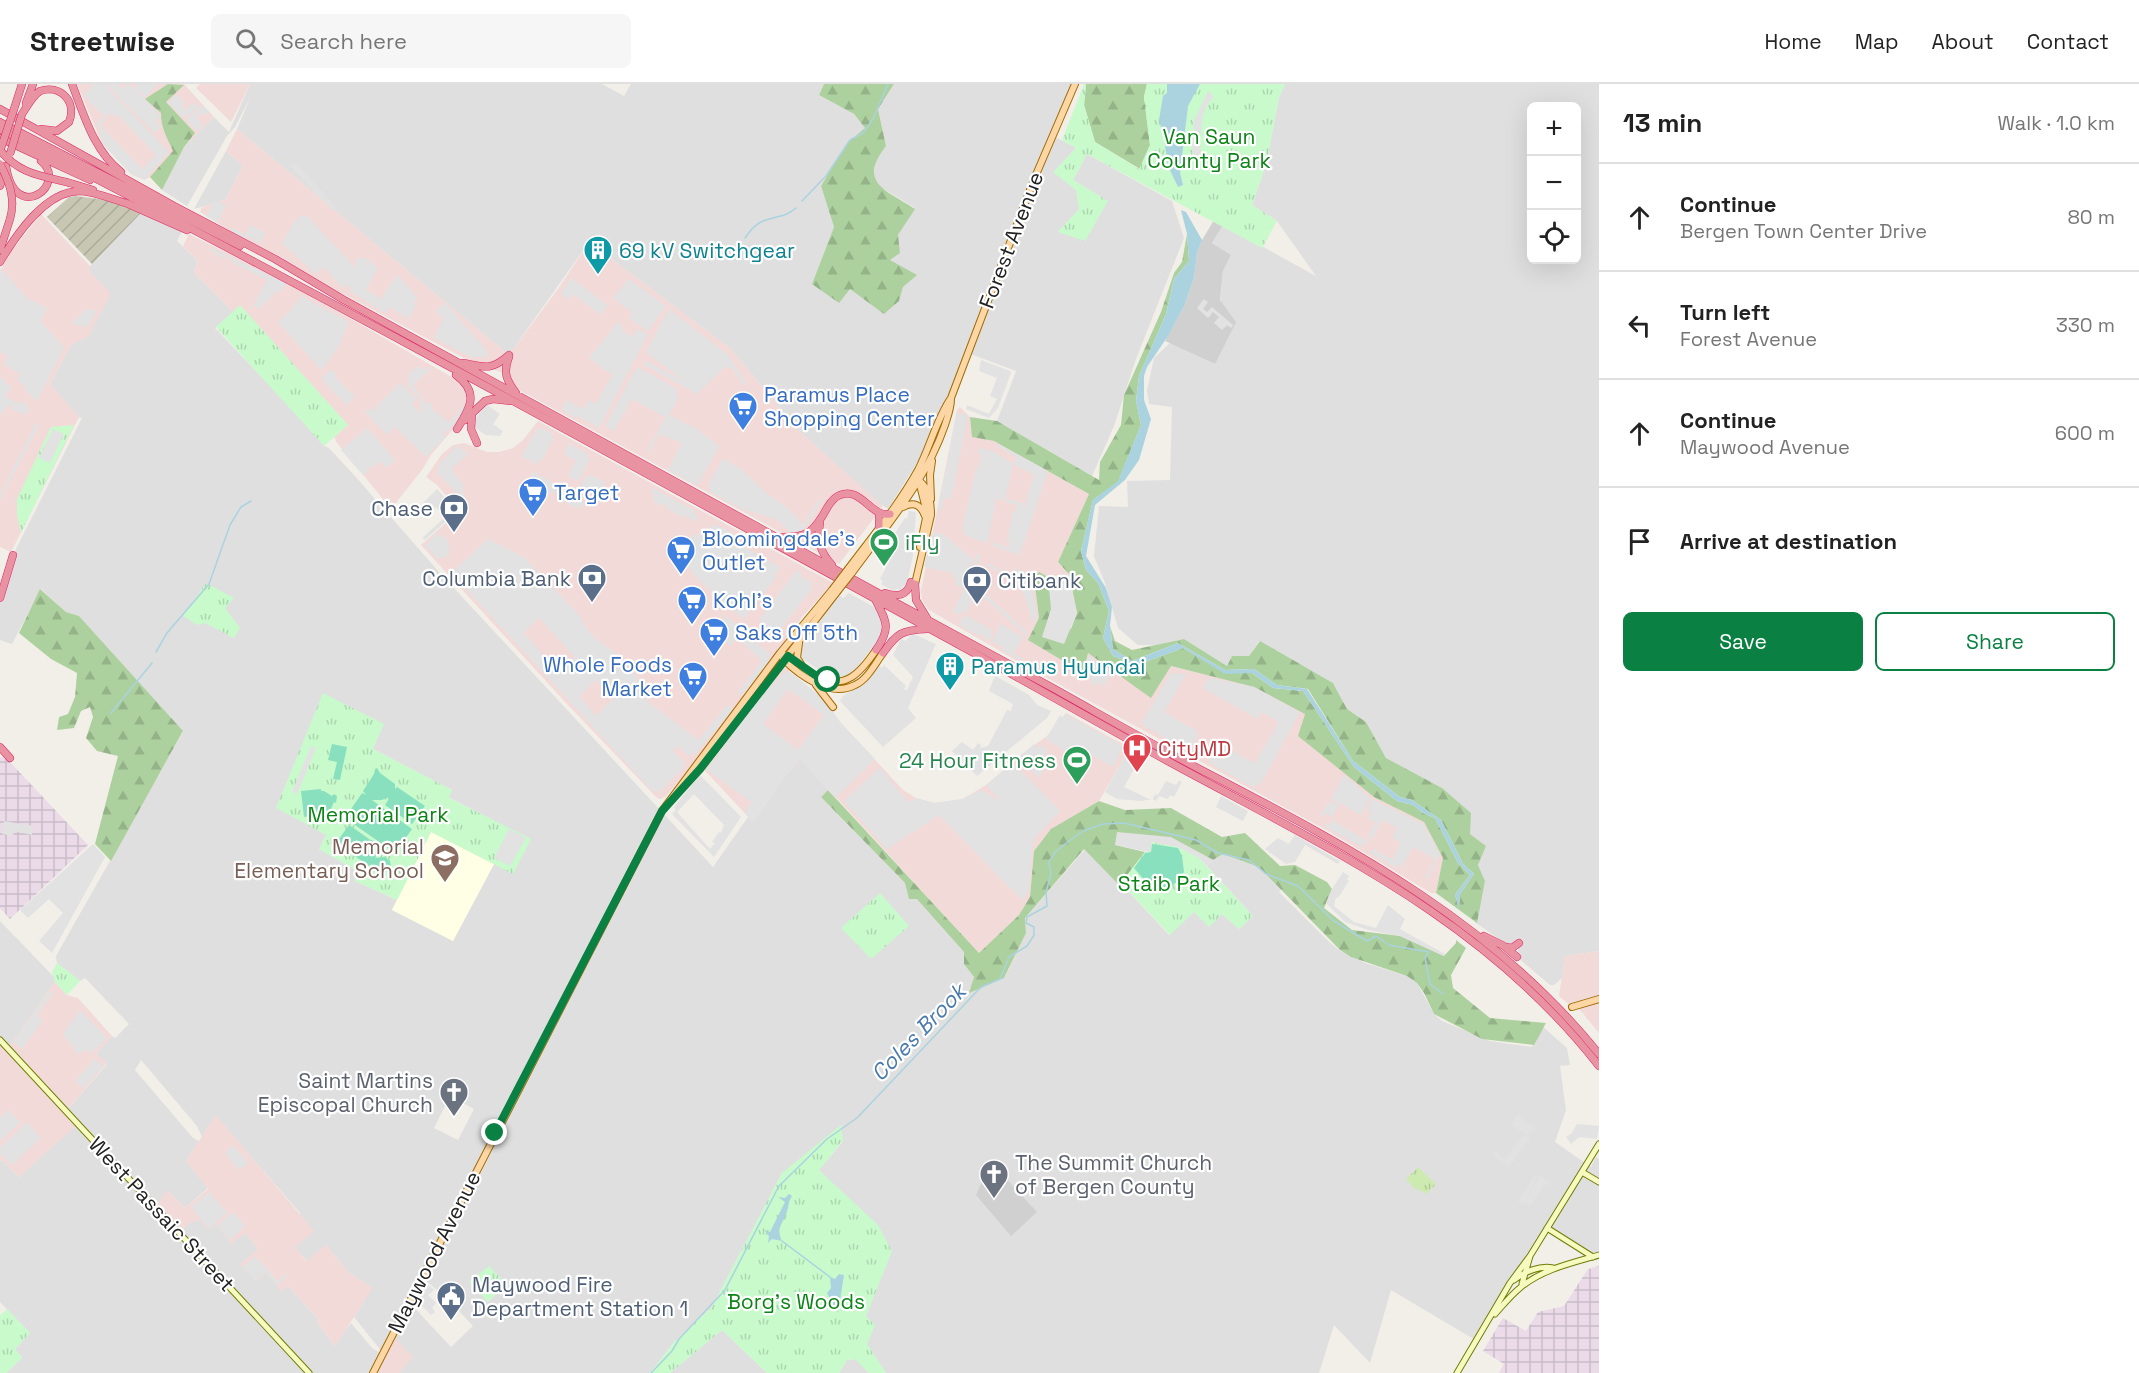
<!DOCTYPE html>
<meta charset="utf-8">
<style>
:root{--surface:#fff;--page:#f6f6f6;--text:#222;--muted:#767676;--line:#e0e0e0;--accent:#0b8043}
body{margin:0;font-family:"Space Grotesk",sans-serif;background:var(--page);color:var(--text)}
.controls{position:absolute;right:18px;top:18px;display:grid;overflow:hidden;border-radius:9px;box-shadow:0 6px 24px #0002}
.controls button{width:54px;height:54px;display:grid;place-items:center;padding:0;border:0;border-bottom:2px solid var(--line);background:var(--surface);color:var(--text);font:30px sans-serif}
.stop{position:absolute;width:18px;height:18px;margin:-14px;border:4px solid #0b8043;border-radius:50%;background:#fff}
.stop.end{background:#0b8043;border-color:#fff;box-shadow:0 2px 6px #0008}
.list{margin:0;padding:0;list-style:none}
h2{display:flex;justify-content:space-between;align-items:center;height:78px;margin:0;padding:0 24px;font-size:26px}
h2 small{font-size:20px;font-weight:400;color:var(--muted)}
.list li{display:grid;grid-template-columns:39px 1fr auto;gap:18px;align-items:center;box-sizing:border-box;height:108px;padding:0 24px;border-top:2px solid var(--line)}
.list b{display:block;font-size:22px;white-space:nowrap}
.list p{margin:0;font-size:20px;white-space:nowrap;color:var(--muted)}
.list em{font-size:20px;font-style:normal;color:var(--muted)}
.actions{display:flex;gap:12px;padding:18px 24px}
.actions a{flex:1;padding:14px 0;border:2px solid var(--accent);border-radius:9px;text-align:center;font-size:21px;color:var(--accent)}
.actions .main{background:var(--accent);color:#fff}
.icon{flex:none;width:33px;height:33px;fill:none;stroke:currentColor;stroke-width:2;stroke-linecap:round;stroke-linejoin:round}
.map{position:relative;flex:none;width:1599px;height:1289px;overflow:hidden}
header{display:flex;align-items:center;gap:36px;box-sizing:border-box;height:84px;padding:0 30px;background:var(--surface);border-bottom:2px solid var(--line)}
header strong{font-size:28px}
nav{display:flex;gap:33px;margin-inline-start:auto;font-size:21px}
.search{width:420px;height:54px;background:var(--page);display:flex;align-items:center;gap:15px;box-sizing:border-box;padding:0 21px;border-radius:9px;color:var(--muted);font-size:22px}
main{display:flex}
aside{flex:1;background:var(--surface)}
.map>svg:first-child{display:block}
</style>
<header>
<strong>Streetwise</strong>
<div class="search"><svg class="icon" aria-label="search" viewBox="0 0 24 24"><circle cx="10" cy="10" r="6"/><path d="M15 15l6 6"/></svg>Search here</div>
<nav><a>Home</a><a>Map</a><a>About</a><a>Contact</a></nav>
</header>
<main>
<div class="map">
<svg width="1599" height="1289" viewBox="0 0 1599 1289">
<defs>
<pattern id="industrial-grid" width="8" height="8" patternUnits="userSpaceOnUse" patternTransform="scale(1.5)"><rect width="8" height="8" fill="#ebdbe8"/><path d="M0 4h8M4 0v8" fill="none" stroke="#c9bcc7"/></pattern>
<pattern id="construction-furrows" width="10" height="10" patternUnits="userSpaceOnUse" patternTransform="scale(1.5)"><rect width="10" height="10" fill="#c7c7b4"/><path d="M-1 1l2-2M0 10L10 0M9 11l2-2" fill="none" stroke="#abab9a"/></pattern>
<pattern id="grass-tufts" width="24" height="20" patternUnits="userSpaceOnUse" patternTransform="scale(1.5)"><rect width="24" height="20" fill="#cdebb0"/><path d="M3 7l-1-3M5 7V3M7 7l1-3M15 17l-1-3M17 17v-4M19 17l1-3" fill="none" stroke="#b0c997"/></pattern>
<pattern id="forest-firs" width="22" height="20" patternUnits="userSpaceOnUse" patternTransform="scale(1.5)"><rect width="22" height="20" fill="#add19e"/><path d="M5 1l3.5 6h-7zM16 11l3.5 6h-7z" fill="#95b388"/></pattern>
<pattern id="park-tufts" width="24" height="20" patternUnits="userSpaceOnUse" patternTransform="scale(1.5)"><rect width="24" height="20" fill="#c8facc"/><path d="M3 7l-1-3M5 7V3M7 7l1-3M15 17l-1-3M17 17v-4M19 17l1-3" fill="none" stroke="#acd6af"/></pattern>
</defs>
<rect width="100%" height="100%" fill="#f2efe9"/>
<path fill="#e0dfdf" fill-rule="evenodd" d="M250,0H602L624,12L631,0H824L819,11L854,30L865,44L847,59L821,102L834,143L812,200L850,205L899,217L903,203L890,176L898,151L915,124L877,101L874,91L875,76L886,62L878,25L894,0H1075L1052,51L1076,64L1054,88L1076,106L1080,125L1058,148L1108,117L1073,96L1087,70L1172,117L1184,154L1136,275L1114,342L1092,392L997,337L1016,287L968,269L925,366L888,425L876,417L796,344L731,265L589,158L509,271L237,45L251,12L235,43L227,52L187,122L162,106L184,63L214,33L229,48Z
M1285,0H1599V867L1565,872L1562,894L1554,901H1550L1517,873L1519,860L1512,864L1476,839L1485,797L1478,781L1485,762L1470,750L1442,704L1386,674L1366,638L1347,625L1333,599L1259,557L1249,572H1232L1227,582L1184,555L1156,561H1138L1118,544L1105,499L1094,472L1099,422L1128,423L1127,397L1170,396L1172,323L1149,320L1147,307L1154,274L1170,259L1215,280L1223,187L1231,171L1212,159L1223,141L1316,192L1277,137L1252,121L1266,81L1279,13ZM1532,22H1576V176H1532Z
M226,67L243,82L225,116L194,125Z
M143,127L183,146L177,157L198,177L194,189L233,228L215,244L321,355L324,362L329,364L354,391L439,488L713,783L748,733L754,737L781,697L800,674L828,706L821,713L905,799L964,868V880L974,893L970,908L1005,893L1026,849L1025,834L1087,763L1169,851L1194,828L1222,830L1239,845L1253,832L1207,782L1213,776L1223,770L1259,783L1282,804L1279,808L1327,856L1340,867L1365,879L1407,892L1417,899L1434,930L1442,937L1490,957L1532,963L1542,942L1567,964L1570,981L1560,982L1566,1026L1555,1058L1591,1083L1596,1073L1599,1075V1171L1593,1173L1547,1144L1477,1257L1391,1206L1370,1279L1334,1241L1319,1289H886L866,1260V1232L873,1212L853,1120L819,1086L843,1057L782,1089L712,1223L675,1257L650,1289H6L22,1274L15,1265L30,1249L0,1218V1078L2,1076L19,1093L78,1039L68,1025L107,980L96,970L112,952L115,954L129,940L85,894L80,897L57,879L56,872L183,648L79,532L66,528L41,505L12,560L0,556V514L13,471L82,334L78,333L50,300L71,261L90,182ZM373,665L452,706L448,713L531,756L494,780L453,857L392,826L397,816L355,797L359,788L319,765ZM141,976L197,1042L202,1053L216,1032L300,1129L294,1163L307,1177L326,1161L348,1188L372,1204L354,1233L378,1263L382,1270L372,1264L351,1239L334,1261L317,1238L319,1236L288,1202L282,1207L266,1188L256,1197L258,1165L245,1149L199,1135L191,1138L167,1106L185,1124L208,1104L186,1077L199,1057L193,1054L135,986ZM450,1012L474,1025L458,1056L434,1044ZM421,1193L446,1213L473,1242L451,1263L409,1218Z
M0,837L54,893L55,898L8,964L0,956Z
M722,1246L767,1289H670Z
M856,1275L869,1289H839L847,1276Z"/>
<path fill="#f2dad9" d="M77,0H184L214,33L184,63L162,106L150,93L144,96L131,90L102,59Z
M200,0H250L231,38L196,4Z
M237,45L509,271L560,202L589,158L731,265L796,344L883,422L839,480L519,306L508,291L462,273L285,179L283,174L237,151L200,128L202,123L225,116L243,82L226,67Z
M41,130L90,182V188L111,209L89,252L71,261L50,300L79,333L11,468L0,463V187L11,168Z
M189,150L273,192L360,240L455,295L467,307L468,317L454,344L431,371L422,386L391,425L337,359L334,353L348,341L239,222L233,228L194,189L198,177L183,162Z
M960,323L970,333L972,353L994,357L1089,410L1058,478L1069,490L1077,529L1034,494L1039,534L1084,586L1088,569L1151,613L1170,582L1254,603L1306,630L1374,713L1424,738L1443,774L1436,809H1431L1328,747L1029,584L929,526L922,516L921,507L957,326Z
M538,337L833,499L802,533L774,573L790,588L825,616L840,638L903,706L916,714L934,719L963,715L986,701L1026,667L1047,652L1066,629L1130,664L1099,717L1052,745L1034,767L1030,813L1019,831L979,869L800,674L781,697L753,738L696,677L666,712L661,715L657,714L567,620L421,461L458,428V425L437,401L426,393L442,370L453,361L464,359L487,368H499L513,364L523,356Z
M1599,867V949L1576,921L1572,923L1559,912L1565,872Z
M55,898L67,911L78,914L112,952L96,970L107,979L68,1025L79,1039L19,1093L2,1076L0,1078V956L8,964Z
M216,1031L314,1147L295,1163L306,1177L326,1161L348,1188L373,1204L335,1262L317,1238L319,1236L288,1202L282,1207L266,1188L256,1198L240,1180L258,1165L245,1149L231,1160L215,1140L208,1146L199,1135L192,1139L191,1138L179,1148L156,1123L167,1106L185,1124L208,1105L186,1077Z
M392,1251L413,1273L399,1289H373Z"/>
<path fill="url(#industrial-grid)" d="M3,673L9,677L88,761L10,835L0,824V674Z
M1599,1182V1289H1499L1504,1280L1483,1267L1503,1234L1526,1247L1538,1228L1564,1222L1588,1185Z"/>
<path fill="#ffffe5" d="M431,748L494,780L453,857L392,826Z"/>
<path fill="#d0d0d0" d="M1214,136L1223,141L1212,159L1231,171L1223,187L1220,216L1236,238L1215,280L1165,257L1184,222L1194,194L1197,169L1202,156Z
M991,1078L1037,1128L1011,1152L976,1111Z"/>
<path fill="url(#construction-furrows)" d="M76,112L106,116L141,129L92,180L47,133L69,113Z"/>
<path fill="url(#grass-tufts)" d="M1418,1083L1436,1100L1426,1110L1418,1105L1416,1106L1406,1095Z"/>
<path fill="url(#forest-firs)" d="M168,0L184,1L166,18L195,49L184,63L162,106L150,93L173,67C167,53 161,45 161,29L145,15Z
M824,0H894L878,25L886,62C857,99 886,106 915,125L898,151L900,169L890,176L917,191L903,203L899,217L884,230L850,205L839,219L812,200L834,143L821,102L847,59L865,44L854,30L819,11Z
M1086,0H1147L1144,13L1150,61L1140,85L1095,58L1084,21Z
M1187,150L1189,177L1174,195L1166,230L1139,292L1136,317L1141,341L1118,398L1093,416L1081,467L1086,486L1098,499L1109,527L1103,554L1113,572L1137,581L1183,564L1225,589H1252L1273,604L1303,607L1354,683L1397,717L1413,721L1423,729L1435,734L1458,779L1470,791L1455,811L1459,823L1460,810L1474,790L1463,780L1441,736L1412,716L1400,713L1353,677L1308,605L1277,601L1254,585L1225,586L1178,559L1132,577L1113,565L1110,542L1115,557L1132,566L1184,555L1227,582L1232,572H1249L1260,557L1333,599L1347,625L1366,638L1386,674L1442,704L1471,729L1470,750L1486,762L1478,781L1485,797L1477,839L1436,809L1443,774L1424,738L1374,713L1298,652L1305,630L1254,603L1171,582L1151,614L1088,569L1084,586L1075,584L1028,556L1039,534L1034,494L1039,488L1048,493L1052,525L1071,545L1077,529L1069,490L1058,478L1089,410L994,357L972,353L970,333L997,337L1099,396L1100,378L1121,341L1124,311L1161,228L1174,189L1182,178Z
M40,505L66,528L79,532L183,647L111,777L95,760L118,672L97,667L86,654L93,633L90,623L81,627L74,644L57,646L59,633L68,630L75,613L77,589L51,575L19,549Z
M828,706L979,869L1019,831L1030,813L1034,767L1051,745L1099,717L1125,726L1171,724L1222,753L1245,749L1280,782L1295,781L1327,798L1332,805L1324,824L1352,846L1400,852L1444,872L1456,859V856L1466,864L1451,891L1453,904L1490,934L1546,939L1534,961L1482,955L1434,930L1424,909L1417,899L1407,892L1351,873L1340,866L1259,783L1223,770L1213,776L1171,754L1115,761L1145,768L1121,799L1118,800L1084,765L1025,834L1026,849L1004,894L969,909L974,893L964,880V868L917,815H909L905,799L821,713Z"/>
<path fill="url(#park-tufts)" d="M1084,0H1086L1084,21L1095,58L1139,85L1150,61L1144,13L1147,0H1285L1279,13L1266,81L1252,121L1277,137L1262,164L1087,70L1073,96L1108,117L1085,157L1058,148L1079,125L1076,106L1053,88L1076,64L1062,56Z
M240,221L348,341L324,362L216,243Z
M74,341L21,449L17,430V415L51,343Z
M206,499L234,514L225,524L240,544L234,554L205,539L197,541L183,532Z
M323,609L384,640L373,665L452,706L449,714L531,755L513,790L431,748L397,816L355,797L359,788L319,765L326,751L276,724Z
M1151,758L1178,763L1199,774L1253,832L1239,845L1222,830L1209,843L1194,828L1170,851L1121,799L1145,768H1150Z
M880,809L909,842L871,875L841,844Z
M57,879L80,897L67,911L55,898L52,888Z
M841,1041L843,1056L819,1086L878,1141L892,1167L866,1232L875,1241L867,1260L886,1289H869L855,1275L847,1276L839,1289H767L722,1246L670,1289H650L675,1257L712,1223L782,1089Z
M489,1182L506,1200L488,1218L469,1198Z
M7,1225L30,1249L15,1265L22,1274L6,1289H0V1231Z"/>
<path fill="#88e0be" d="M332,660L347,663L340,696L333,695L337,678L328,676Z
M377,684L380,689L395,700V705L397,703L425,722L412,740L385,721L390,713L381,716H372L412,745L395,769L345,734L362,709L366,711L363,707L374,690L375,685Z
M321,705V707H324L332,712L334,710L337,712L336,719L334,718L330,727H324V730L304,733L301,707Z
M349,741L382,764L375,774L385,773L390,777L391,782L386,788V792L382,793L371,785L372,780L369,782L336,759Z
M1152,760L1178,764L1182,772L1184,788L1177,798L1165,806L1151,804L1134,784L1145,769L1151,768Z"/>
<path fill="#e2e2e2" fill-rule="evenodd" d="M94,0H104L169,68L144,96L131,90L102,59L100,45L96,40L103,34L108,33L100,41L142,85L156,71L118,31L115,33L110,29L105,33L83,11Z
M106,0H117L123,5L128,0L134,5L137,0H157L146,13L136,6L161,32L156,37L161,43L155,49Z
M1208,7L1214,13L1207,21L1203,31L1200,55L1201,71H1192L1194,37Z
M176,11L185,19L182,22L185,26L192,20L199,22L187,32L185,31L182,33L168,19Z
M202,21L209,27L203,32L200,29L196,33L203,41L197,47L186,36Z
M295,79L336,123L332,126L291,83Z
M215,116L226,122L218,138L206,132Z
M302,131L305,133L307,132L354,182L353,184L357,182L355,180L357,174H366L378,184L366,206L381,215L397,191L417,213L414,219L416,221L409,235L389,223L385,229L350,207L351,204L347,201L343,204L324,183L316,190L282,159L294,138Z
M251,141L265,149L259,159L248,152L246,155L231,147L233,144L245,151Z
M211,164L286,199L280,208L277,207L259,225L253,222L267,196L233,179L232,176L226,173L223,174L209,166Z
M0,184L28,215L47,224L40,237L64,263L37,317L25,306L26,303L17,296L20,290L4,280L8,272L0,268Z
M571,194L607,221L601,231L573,210L569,216L561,210Z
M629,195L666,222L648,247L629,234L632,228L613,214Z
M301,212L345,236L348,240L338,264L321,286L278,238L291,226Z
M1204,215L1208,218L1203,225L1207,228L1212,223L1233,241L1231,244L1227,241L1222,246L1214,239L1219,233L1213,228L1208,234L1197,224Z
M445,219L488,268L485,273H471L434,254L443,235L436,227Z
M86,225L97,227L88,243L71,240Z
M669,225L727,270L746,299L743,301L732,284L725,283L697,310L643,280L646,277L684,297L646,268Z
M618,238L622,242L621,244L631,253L637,245L648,250L599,344L578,332L576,334L561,325L567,316L581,324L582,326L589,316L596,320L612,291L589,274Z
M981,276L1010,287L1011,289L998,324L989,334L966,325L967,321L989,330L997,315L990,312L997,294L979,287Z
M418,282L424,286L429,283L431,285L413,301L421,312L424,319L431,318L432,325L449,339L462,322L465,324L448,349L445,346L442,349L446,353L426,373L395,343L387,351L365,328L369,324L372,327L400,299L417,315L412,320L422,330L419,313L407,301L409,294L407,292Z
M637,283L677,305L676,310L679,312L669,331L690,342L691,341L719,362L699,399L696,401L668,386L682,359L659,350L649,369L647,367L665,334L672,337L632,315L614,347L605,342Z
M331,285L338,292L336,294L355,313L346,321L321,294Z
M0,294L5,296L4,299L12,303L5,312L18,320L20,317L28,321L27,324L29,325L26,331L11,325L12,322L9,321L0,331Z
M486,320L500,330L493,340L503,347L500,352L486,351L471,341Z
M957,329L968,331L951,415L944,414L942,426L938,425Z
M36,338L39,341L0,416V412Z
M367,344L395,376L386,384L380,377L372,384L370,382L367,384L369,387L363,391L341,366Z
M541,344L553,350L551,353L554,354L542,376L539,375V379H531V376L521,373L537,345L539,346Z
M53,345L64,350L50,379L39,374Z
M569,360L588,370L587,373L590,375L578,397L568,392L576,377L564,370Z
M998,360L1048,387L1020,471L992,462L993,458L1008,464L1010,459L1007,457L1013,427L1016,428L1017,421L1005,418L1006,415L1023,419V423H1027L1025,421L1034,391L1013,380L1005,416L996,415L987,459L964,451L965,448L962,447L976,384L978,385L982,371L978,370L979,364L993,367L1013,380L1017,374L997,362Z
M457,361L468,370L451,385L465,403L462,405L465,413L464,415L437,389L439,381Z
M723,374L742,386L766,409L785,422L803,440L820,414L822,416L801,449L795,450L794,448L792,449L777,436L740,424L709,407L711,404L708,402Z
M533,388L578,412L577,415L584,419L582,423L579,422L578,425L558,414L559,411L552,407L550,410L528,398Z
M591,391L605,398L597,412L580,402L585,394Z
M653,404L695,427L694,430L698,432L695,437L684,431L683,433L667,425L668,422L664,420L662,422L653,417L654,414L651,408Z
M437,405L454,424L452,426L454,430L425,456L422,454L445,433L436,423L431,428L423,419Z
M909,427L916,428L913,471L907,499L901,505L892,506L881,500L883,497L880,495L899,459L892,454L905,434L907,435Z
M716,440L735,451L742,462L780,483L774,492L776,493L744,535L733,527L696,493L675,468L685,455L706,447L711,441L714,443Z
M436,449L441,453L443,452L450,460L448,462L450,468L443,475L440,473L438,475L425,462Z
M936,449L943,450L973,475L962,504L955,500L957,496L953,494V489L924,483L931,450Z
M488,455L524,473L580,532L586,544L595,554L614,568L637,593L648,618L697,655L699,656L727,621L733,625L694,671L691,670L689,672L678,662L672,667L684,678L682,680L685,682L658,709L656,706L653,708L454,492L456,490L453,487ZM539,534L575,573L559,588L523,549ZM596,596L612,614L615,613L596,632L579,612Z
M977,470L981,471L970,496L1028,549L1033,539L1024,510L1015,497L1007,491L985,481L987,479L1012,491L1017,484L1026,491L1031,500L1037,532L1027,552L967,498Z
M797,486L800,488L803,496L805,494L812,499L810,502L812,504L777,550L774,548L772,550L760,541L762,538L759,536Z
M1069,490L1077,529L1064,560L1042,553L1051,525L1048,493Z
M965,503L975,512L965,529L961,527L960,531L953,528Z
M849,509L874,523L878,528L882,539L881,552L852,590L842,594L828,592L800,573V564L839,511L843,514Z
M964,531L992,546L991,549L993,550L989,557L985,556L986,553L981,550L980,552L959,541Z
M726,532L743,546L730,562L713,549Z
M1001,540L1023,553L1013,569L1022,574L1021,577L1002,566L1003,563L992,557Z
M913,550L936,560L908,624L916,634L883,663L840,617L844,611L858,603L879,581L882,584L884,581L906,602L904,605L907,606L913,593L893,571L901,555L905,557Z
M751,554L770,570L768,573L770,575L742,611L738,608L762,577L743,559L747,555L749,556Z
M1089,572L1112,587L1104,601L1096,599L1095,602L1092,601L1086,580Z
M790,588L825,616L840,638L875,675L835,714L799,674L781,697L753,738L745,729L751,718L706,685L765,606L783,590ZM788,605L824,631L798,666L763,640Z
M1171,589L1186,590L1164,628L1197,647L1196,649L1198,651L1190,665L1187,663L1186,666L1143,641L1142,638Z
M995,592L1029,611L1037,621L1051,627L1047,634L977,692L952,667L962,658L973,666L978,659L981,661L980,664L988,662L1007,626L1011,627L1013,620L989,607Z
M1209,594L1254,603L1300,628L1260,701L1257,699L1254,704L1210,679L1209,676L1217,662L1220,663L1221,661L1255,679L1279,638L1262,628L1257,635L1203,604Z
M1065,630L1123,662L1113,683L1092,671L1068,676L1067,668L1046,655L1060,631L1063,633Z
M1034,660L1038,664L1041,661L1048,668L1035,682L1038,686L1040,684L1043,687L1039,694L1019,673Z
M311,662L316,664L297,710L292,708Z
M1125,672L1137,680L1124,703L1149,715H1153L1155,710L1158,711L1166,697L1176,701L1179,696L1182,698L1174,713L1170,711L1168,715L1159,712L1156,717L1152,715L1142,717L1117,715L1105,708Z
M1013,679L1060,727L1033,756L1029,806L1022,816L939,731L887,765L844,717L880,684L908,718L916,714L934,719L962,715L981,706L1001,718L986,701Z
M700,691L741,733L714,773L672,730L676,726L674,723ZM694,710L724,741L721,749L719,748L712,758L715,759L710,765L677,728Z
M1344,691L1370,714L1361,731L1340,719L1332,733L1325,729L1323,733L1320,732L1329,717L1334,721L1336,718L1331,715Z
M1221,712L1248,727L1243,737L1216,723Z
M1372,715L1423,740L1440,770L1427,795L1424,794L1435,775L1413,763L1400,787L1401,781L1397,780L1395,783L1370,769L1373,765L1392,775L1401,759L1392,754L1397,744L1383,736L1369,760L1365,758L1362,763L1324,742L1326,740L1330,741L1332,736L1369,758L1371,754L1368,752L1375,740L1377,742L1378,740L1367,734L1371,728L1367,726Z
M4,737L33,742L32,751L14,747L13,752L2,750Z
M509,745L526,754L510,782L494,774Z
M1117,748L1171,753L1213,776L1207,782L1199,774L1178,763L1152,758L1150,768L1115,761Z
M1295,751L1340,777L1338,780L1305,761L1295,778L1286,780L1265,765L1278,754L1289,760Z
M93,760L105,773L52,869L39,857L63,829L49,815L28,834L20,826Z
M1343,788L1349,792L1347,795L1349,797L1338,814L1336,813L1334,822L1354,838L1376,844L1388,821L1405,835L1400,845L1445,870L1444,872L1400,852L1368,846L1345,838L1326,819L1332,805Z
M50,907L53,909L37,932L43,936L22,965L13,958Z
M80,926L107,954L91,969L87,965L78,970L63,950Z
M95,975L103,982L83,1004L75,997Z
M9,1026L20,1038L0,1057V1034Z
M1518,1030L1536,1045L1534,1048L1531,1046L1527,1052L1512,1040Z
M27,1038L41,1054L12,1081L0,1069V1064Z
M1577,1040L1599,1042L1597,1055L1579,1053L1571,1060L1566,1053L1572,1049Z
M1523,1051L1530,1054L1509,1083L1492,1070L1495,1067L1505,1075L1511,1067L1514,1069L1511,1066Z
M233,1061L248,1079L239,1086L225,1069Z
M1535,1091L1538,1092L1524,1116L1540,1092L1551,1099L1549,1102L1545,1100L1530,1123L1523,1118L1521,1120L1518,1118Z
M209,1108L227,1129L209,1145L191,1123Z
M233,1128L245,1142L229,1156L217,1142Z
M255,1172L278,1197L286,1189L288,1191L278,1201L265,1188L255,1197L243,1183Z
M424,1201L426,1203L429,1201L434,1206L428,1211L436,1219L432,1224L435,1228L431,1231L417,1217Z"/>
<path fill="#aad3df" d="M1167,0H1200L1188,22L1180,89L1183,101L1178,103L1168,82L1164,54L1159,36L1163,12L1167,9Z
M1181,126L1186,128L1202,156L1197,169L1194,194L1184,222L1168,252L1147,283L1144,292V316L1151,335L1139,376L1125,396L1095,421L1086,472L1106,504L1112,523L1110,542L1113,565L1132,577L1178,559L1225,586L1254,585L1277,601L1307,605L1353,677L1400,713L1412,716L1441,736L1463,780L1474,790L1460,810L1459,825L1455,811L1470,791L1458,779L1435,734L1423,729L1413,721L1397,717L1354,683L1303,607L1273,604L1252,589L1225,590L1183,564L1137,581L1113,572L1103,554L1109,527L1098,499L1086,486L1081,467L1093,416L1118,397L1141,341L1136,317L1139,292L1166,230L1174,195L1189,177L1187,150Z
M789,1110L792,1112C788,1118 789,1121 787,1127C784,1140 775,1142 782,1157L772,1155L768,1159L769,1152L764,1146L770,1148L785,1118L778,1113L785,1114Z
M839,1190L844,1191L838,1229L836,1222H827V1218L830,1215L827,1209L831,1204L830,1193L835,1195Z"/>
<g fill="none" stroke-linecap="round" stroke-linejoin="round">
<path stroke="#aad3df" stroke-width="1.5" d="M802,117L826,92L850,56L863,49L873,35L888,0
M745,154C750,147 755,140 763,137C776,132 786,133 796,124
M156,568L167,549L209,500L230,441L241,423L251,417
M111,629L152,579
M782,1157L830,1193
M651,1289L672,1267L679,1255L725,1206L779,1102L827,1055L857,1034L981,903L1000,895L1009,873L1027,862L1034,851V843L1026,839L1027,833L1047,822L1046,808L1051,790L1049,778L1055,768L1069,757L1083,747L1103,740L1124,739L1196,756L1218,769L1249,776L1266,790L1298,802L1334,837L1367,857L1376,852L1389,861L1429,868L1425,874L1430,900L1443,910"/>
<g stroke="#707d05" stroke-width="7">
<path id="secondary" d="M0,956L309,1289
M1582,1088L1599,1098
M1547,1144L1593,1173
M1514,1196C1524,1188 1540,1181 1553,1184
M1522,1200L1530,1172
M1495,1230C1503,1221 1511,1211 1521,1203C1543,1185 1572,1179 1599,1171
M1457,1289L1510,1199L1530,1172L1599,1060"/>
</g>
<g stroke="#a06b00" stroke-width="8">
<path id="primary" d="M919,397L927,429L920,463
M931,415L930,391L932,377
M903,423C914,417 921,421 925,432
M848,485C872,453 898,422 918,386C930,363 937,334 951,314L1035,93L1075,0
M852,489C886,442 926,397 945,341C948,332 951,324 951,315
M915,500L931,431C931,418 928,402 917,395
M799,559L797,574L801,580
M784,571C796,576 804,586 815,592C845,608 861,588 876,566
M783,575C800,592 830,614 855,601C867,596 875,580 883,569
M816,601L833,623
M682,704L700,685L837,508
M1572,923L1599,915
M373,1289L662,727L780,569L832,506"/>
</g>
<g stroke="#dc2a67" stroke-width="8">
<path id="highway" d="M72,0C84,31 94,67 121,88
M26,19L33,0
M0,25L174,122L275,175L344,216C580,346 815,475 1051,603C1105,633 1158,664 1213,692C1357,767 1495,841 1599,970
M14,25L22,0
M22,30C27,23 32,12 40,7C61,0 77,18 69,38L57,47L41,45
M0,38L240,162
M0,45C327,213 649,391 972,568C1048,610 1124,654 1201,695C1352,776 1491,844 1599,982
M0,54L90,96
M6,82C15,142 69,100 41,77
M70,99L93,106
M0,102L5,87
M126,119L187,146
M0,166L10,135
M0,178C16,151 45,107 80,107C97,108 114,116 129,120
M509,273C503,288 506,296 516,309
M463,279C485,283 491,287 509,271
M456,291C480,309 470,324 457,345
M472,330L471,345L477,359
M465,336L485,317L493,315L511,317
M879,429V443
M820,439C817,456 820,468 832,481
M779,453C808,454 814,448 827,424C830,419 834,413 840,411C861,402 871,434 890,430
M915,500L916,516L927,534
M885,509C898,513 907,512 911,498
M0,514L13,471
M875,515C886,537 892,543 876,566
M883,569C897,549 902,546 927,545
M0,663L10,674
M1484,852L1504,862L1517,873
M1506,863L1512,864L1519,859"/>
</g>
<use href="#secondary" stroke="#f7fabf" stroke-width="5"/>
<use href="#primary" stroke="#fcd6a4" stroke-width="6"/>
<use href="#highway" stroke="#e892a2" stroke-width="7"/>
<g stroke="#a06b00" stroke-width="8" stroke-linecap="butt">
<path id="primary-bridge" d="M832,506L848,485
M837,508L852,489"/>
</g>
<g stroke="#dc2a67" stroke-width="8" stroke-linecap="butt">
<path id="highway-bridge" d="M1,64L14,25
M0,66C18,90 43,92 70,99
M10,70L22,30
M0,80C9,97 16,115 10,135"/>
</g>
<use href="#primary-bridge" stroke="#fcd6a4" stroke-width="6"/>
<use href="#highway-bridge" stroke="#e892a2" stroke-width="7"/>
</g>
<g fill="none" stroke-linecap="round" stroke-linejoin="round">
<path stroke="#0b8043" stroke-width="8" d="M495,1049L662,727L700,685L788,572L815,591L828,596"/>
</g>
<defs>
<g id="building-pin" transform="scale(1.5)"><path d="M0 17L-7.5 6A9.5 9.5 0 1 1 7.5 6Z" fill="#0f9aa8" stroke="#fff"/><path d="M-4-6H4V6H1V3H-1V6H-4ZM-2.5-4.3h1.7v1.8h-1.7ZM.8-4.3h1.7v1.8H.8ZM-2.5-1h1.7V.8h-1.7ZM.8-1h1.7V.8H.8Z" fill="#fff"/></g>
<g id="supermarket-pin" transform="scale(1.5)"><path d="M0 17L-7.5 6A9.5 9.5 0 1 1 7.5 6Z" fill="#3f7fe0" stroke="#fff"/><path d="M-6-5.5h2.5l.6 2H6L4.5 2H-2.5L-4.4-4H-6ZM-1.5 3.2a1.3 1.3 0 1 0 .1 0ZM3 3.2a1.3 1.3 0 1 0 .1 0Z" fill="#fff"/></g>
<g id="bank-pin" transform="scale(1.5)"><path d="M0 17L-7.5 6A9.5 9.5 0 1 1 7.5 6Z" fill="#5c6f8a" stroke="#fff"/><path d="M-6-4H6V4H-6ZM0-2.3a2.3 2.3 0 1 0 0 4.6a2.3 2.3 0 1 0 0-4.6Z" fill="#fff"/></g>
<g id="stadium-pin" transform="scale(1.5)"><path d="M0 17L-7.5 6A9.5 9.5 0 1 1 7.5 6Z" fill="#2e9e5b" stroke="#fff"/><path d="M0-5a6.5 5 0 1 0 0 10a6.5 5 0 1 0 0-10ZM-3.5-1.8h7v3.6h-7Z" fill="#fff"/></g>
<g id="hospital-pin" transform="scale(1.5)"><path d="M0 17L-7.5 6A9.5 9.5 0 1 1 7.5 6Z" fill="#e0444e" stroke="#fff"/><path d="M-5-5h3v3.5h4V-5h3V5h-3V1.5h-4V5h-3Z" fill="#fff"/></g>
<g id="school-pin" transform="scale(1.5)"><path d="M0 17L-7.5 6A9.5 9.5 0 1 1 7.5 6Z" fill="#8d6e63" stroke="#fff"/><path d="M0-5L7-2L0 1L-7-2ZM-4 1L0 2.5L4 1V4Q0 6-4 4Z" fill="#fff"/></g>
<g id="church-pin" transform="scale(1.5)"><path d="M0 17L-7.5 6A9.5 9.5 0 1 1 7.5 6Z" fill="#6b7280" stroke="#fff"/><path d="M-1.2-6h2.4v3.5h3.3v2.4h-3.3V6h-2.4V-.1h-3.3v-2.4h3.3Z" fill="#fff"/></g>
<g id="civic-pin" transform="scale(1.5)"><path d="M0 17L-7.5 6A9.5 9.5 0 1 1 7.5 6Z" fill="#5c6f8a" stroke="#fff"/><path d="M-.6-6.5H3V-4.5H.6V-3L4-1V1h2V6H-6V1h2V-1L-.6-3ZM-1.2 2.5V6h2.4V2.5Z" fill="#fff"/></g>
</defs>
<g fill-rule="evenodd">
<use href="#building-pin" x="598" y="166"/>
<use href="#supermarket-pin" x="743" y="322"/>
<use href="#supermarket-pin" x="533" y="408"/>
<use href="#bank-pin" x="454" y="424"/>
<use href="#stadium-pin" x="884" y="458"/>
<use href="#supermarket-pin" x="681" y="466"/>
<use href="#bank-pin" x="592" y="494"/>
<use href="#bank-pin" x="977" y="496"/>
<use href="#supermarket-pin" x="692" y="516"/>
<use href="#supermarket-pin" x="714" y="548"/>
<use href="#building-pin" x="950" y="582"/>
<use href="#supermarket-pin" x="693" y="592"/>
<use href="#hospital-pin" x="1137" y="664"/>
<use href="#stadium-pin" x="1077" y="676"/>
<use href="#school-pin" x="445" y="774"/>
<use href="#church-pin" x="454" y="1008"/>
<use href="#church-pin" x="994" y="1090"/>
<use href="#civic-pin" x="451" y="1212"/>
</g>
<g text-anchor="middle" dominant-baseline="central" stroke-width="4.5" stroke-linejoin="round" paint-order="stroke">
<g font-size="21" fill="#0c8416" stroke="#fff">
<text x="1209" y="52">Van Saun<tspan x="1209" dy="24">County Park</tspan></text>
<text x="378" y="730">Memorial Park</text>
<text x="1169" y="799">Staib Park</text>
<text x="796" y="1217">Borg's Woods</text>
</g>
<g font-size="21" fill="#222" stroke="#fff">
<text transform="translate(1011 156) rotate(-69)">Forest Avenue</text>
<text transform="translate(162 1130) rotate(47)">West Passaic Street</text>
<text transform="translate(434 1168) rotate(-63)">Maywood Avenue</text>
</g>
<g font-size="21" fill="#0d838f" stroke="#fff" text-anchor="start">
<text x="619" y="166">69 kV Switchgear</text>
<text x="971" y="582">Paramus Hyundai</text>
</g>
<g font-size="21" fill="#366cbe" stroke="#fff" text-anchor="start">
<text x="764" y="310">Paramus Place<tspan x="764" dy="24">Shopping Center</tspan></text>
<text x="554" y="408">Target</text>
<text x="702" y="454">Bloomingdale's<tspan x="702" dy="24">Outlet</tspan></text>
<text x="713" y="516">Kohl's</text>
<text x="735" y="548">Saks Off 5th</text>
<text x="672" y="580" text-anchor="end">Whole Foods<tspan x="672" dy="24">Market</tspan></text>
</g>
<g font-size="21" fill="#4e5e75" stroke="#fff" text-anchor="end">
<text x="433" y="424">Chase</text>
<text x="571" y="494">Columbia Bank</text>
<text x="998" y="496" text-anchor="start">Citibank</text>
<text x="472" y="1200" text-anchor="start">Maywood Fire<tspan x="472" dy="24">Department Station 1</tspan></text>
</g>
<g font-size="21" fill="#27864d" stroke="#fff" text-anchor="start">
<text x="905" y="458">iFly</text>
<text x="1056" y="676" text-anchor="end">24 Hour Fitness</text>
</g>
<g font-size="21" fill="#be3a42" stroke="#fff" text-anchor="start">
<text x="1158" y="664">CityMD</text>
</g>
<g font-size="21" fill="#785e54" stroke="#fff" text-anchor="end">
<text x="424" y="762">Memorial<tspan x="424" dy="24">Elementary School</tspan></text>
</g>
<g font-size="21" fill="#5b616d" stroke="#fff" text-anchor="end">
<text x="433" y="996">Saint Martins<tspan x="433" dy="24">Episcopal Church</tspan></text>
<text x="1015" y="1078" text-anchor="start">The Summit Church<tspan x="1015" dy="24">of Bergen County</tspan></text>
</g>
<g font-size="22" font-style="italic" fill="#4a7aab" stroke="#fff">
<text transform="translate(918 948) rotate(-46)">Coles Brook</text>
</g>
</g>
</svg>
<div class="controls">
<button>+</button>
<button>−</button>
<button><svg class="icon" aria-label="locate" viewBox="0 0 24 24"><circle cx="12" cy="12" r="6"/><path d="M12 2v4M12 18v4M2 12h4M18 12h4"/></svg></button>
</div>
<div class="stop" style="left:828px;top:596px"></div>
<div class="stop end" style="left:495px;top:1049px"></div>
</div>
<aside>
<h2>13 min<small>Walk · 1.0 km</small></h2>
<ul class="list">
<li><svg class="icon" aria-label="ahead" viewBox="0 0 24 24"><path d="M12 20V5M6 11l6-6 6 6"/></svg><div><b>Continue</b><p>Bergen Town Center Drive</p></div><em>80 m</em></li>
<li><svg class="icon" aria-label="left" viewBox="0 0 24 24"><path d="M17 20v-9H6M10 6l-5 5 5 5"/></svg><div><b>Turn left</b><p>Forest Avenue</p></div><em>330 m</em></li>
<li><svg class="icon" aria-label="ahead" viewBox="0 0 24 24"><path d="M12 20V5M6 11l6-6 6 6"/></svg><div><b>Continue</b><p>Maywood Avenue</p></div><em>600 m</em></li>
<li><svg class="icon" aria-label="arrive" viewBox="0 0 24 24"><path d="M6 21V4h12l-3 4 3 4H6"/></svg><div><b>Arrive at destination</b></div></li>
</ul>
<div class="actions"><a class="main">Save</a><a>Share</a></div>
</aside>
</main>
